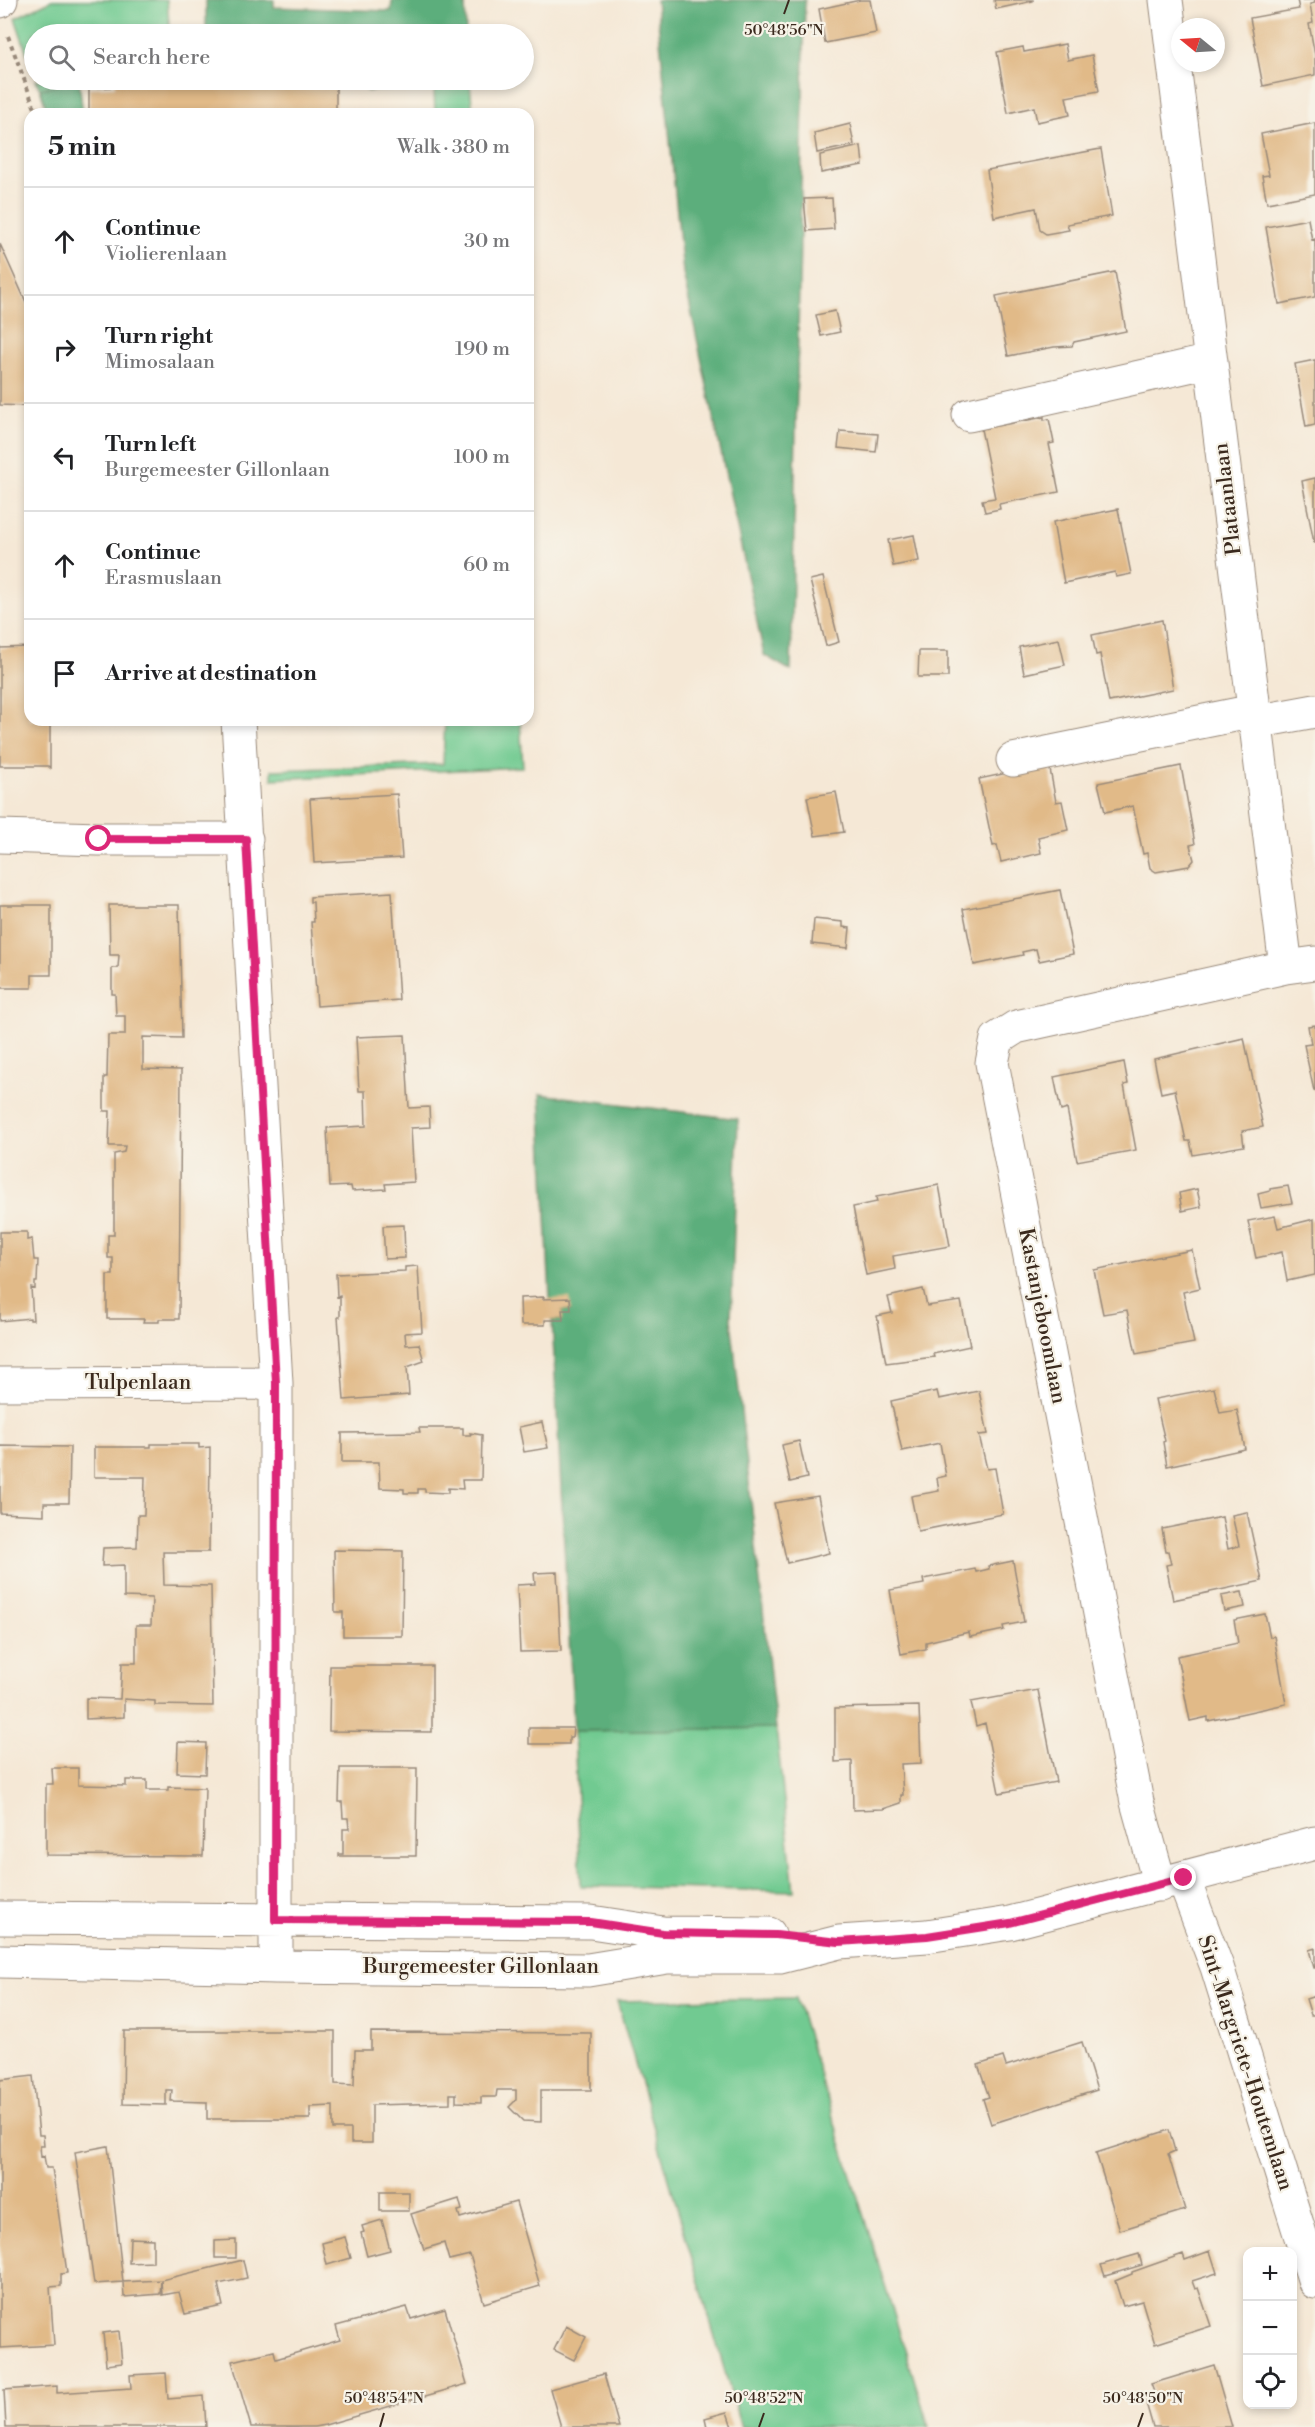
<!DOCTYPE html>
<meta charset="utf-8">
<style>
:root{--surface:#fff;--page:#f6f6f6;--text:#202124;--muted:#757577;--line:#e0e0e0}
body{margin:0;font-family:"Libre Bodoni",serif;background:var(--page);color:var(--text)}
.controls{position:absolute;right:18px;bottom:18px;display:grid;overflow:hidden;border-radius:12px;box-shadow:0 3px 9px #0003}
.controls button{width:54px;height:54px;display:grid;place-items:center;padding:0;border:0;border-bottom:2px solid var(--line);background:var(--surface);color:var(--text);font:30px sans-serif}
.compass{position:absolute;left:1171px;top:18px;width:54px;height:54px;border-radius:50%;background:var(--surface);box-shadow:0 3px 9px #0003;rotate:288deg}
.stop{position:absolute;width:18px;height:18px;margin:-14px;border:4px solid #db2777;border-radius:50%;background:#fff}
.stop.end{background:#db2777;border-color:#fff;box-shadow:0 2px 6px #0008}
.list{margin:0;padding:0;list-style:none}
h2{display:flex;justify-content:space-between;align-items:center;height:78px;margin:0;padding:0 24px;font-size:26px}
h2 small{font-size:20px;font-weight:400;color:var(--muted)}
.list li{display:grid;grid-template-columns:39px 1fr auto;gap:18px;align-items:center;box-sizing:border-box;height:108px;padding:0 24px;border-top:2px solid var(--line)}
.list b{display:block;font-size:22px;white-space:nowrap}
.list p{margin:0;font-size:20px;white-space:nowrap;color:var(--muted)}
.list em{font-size:20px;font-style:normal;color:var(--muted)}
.icon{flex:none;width:33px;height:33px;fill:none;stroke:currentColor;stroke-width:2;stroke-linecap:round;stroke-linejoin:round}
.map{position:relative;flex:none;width:1315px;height:2427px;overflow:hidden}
.search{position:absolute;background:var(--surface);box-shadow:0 3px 9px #0003;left:24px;top:24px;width:510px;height:66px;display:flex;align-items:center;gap:15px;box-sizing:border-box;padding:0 21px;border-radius:33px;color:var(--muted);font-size:22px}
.panel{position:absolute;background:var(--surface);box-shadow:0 3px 9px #0003;left:24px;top:108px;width:510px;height:618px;border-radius:18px}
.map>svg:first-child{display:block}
</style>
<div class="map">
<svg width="1315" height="2427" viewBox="0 0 1315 2427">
<rect width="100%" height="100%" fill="#f7f3e8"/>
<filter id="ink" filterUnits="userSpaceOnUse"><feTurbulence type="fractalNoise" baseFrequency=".0167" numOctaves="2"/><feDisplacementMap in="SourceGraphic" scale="12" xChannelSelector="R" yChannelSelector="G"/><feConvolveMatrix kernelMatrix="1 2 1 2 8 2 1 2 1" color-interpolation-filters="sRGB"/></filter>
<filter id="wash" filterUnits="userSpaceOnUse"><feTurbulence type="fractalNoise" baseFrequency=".008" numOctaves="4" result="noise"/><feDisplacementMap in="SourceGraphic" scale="24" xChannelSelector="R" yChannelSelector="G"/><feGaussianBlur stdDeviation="1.35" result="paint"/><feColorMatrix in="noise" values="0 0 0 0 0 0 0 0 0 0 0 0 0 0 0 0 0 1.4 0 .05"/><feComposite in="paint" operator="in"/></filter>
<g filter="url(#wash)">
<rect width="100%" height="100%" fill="#f5e8d6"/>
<path fill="#71ca91" stroke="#567a58" stroke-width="1.5" d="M52,0H167L170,34H34V74L15,18Z
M36,80H77L40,89Z
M470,84L473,114H435L434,87Z
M445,720H520L523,767L272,779V770L443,764Z
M776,1728L794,1891L581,1886L574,1731Z
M796,1998L929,2427H741L617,2001Z"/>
<path fill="#5cae7b" stroke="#4c6c4c" stroke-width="1.5" d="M206,0H274V7L391,11L392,0H465L466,34H206Z
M656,0H805L791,671L764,655L683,273Z
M79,80L83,114H48L40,89Z
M367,80H470V84L367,91Z
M540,1094L738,1119L731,1319L776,1728L574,1731L552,1320H562V1310H571L550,1299Z"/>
<g id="blocks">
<path fill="#e1ba88" d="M860,0H870L876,33L825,43L819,9Z
M994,0H1033V1L996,9Z
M1297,0H1315V3L1310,4L1313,23L1309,24L1315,55V75L1263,86L1250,18L1299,9Z
M1065,44L1068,60L1092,55L1099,91L1066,97L1070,115L1037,122L1034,107L1008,113L997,52L1023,47L1024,52Z
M115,80H310V84H336V114H89V88L115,87Z
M1315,123V194L1267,203L1262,176L1269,175L1261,134Z
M850,124L854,145L817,153L814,133Z
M861,146L863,165L821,173L820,155Z
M1101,149L1112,216L1067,224L1069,230L1046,234L1040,230L1036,208L994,217L987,170Z
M832,198L834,229L807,231L804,199Z
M1308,219L1312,240L1315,239V297L1279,304L1266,227Z
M0,244L30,311L27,406L0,405Z
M1115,272L1126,331L1074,342L1072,346L1054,347L1008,356L996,296Z
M835,311L840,332L821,336L816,315Z
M1315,360V425L1306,427L1295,364Z
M1044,417V420L1049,419L1054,443L1049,444L1059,492L999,504L1000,509L985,512L982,500L995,498L981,429Z
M840,431L878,434L876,452L838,448Z
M1315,478V543H1314L1302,481Z
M1118,509L1131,574L1116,577L1115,572L1064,583L1053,522Z
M914,535L919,561L893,566L888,540Z
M823,577L839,642L826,646L810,580Z
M1162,620L1173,689L1109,702L1100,654L1096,655L1092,635Z
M1059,639L1065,665L1024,674L1019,647Z
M30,647V720H50V768L48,766H0V648Z
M919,651H948V677H918Z
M1049,764L1056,802L1062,801L1068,830L1038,837L1041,853L1001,862L997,845L993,846L979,779Z
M1181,766L1195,844L1190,845L1194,860L1189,866L1156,872L1150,868L1147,853L1143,854L1133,806L1105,812L1098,783Z
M836,792L844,832L815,836L807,797Z
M397,794L402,858L314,863L310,799Z
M1060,890L1073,954L1039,961L1036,949L1022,952L1023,955L974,965L963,909Z
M392,892L399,1000L317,1006L311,922H314L313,902H310V897Z
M0,905H51V975H32V988H0Z
M109,905H179L182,1038L143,1037V1069L181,1070L179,1319H159V1322H143L144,1319H107V1275H113V1258H108V1235H114V1154L124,1152L125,1146H109L110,1111H104V1077H107L108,1035H125V1016H116L115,994H112V968H118L119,955H110Z
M814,919L843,922V927L850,928L848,948L812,944Z
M1315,1025V1091H1314L1304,1045L1311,1044L1308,1026Z
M405,1035L409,1108L429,1107L430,1127L411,1128L414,1182L385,1184L386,1189L352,1191L351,1186L330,1187L327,1128L366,1126L365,1091H359L356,1037Z
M1244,1038L1263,1127L1242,1131L1244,1146L1193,1155L1190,1141H1186L1175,1090L1161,1093L1154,1059Z
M1124,1062L1128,1084L1124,1085L1136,1150L1077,1161L1067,1109L1061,1111L1054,1077Z
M939,1185L950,1246L893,1256L895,1269L866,1275L853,1207L877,1202L876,1197Z
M1288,1186L1292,1203L1261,1208L1258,1194L1270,1191V1189Z
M1197,1189L1201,1207L1182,1211L1179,1193Z
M1275,1216L1278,1228L1314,1219L1315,1275L1287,1281L1282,1252L1256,1258L1248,1221Z
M404,1225L405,1258L385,1259L383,1226Z
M0,1232H27V1240L32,1239L34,1260H38L37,1282H35V1289L31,1288L33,1320H30V1318L0,1321Z
M1192,1250L1200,1288L1183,1292L1194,1343L1136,1354L1127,1310L1103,1314L1094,1270Z
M418,1266L422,1332L405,1333L406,1345L419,1344L424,1361L407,1367L409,1395L344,1400L338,1317H340V1296L337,1297L336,1274L405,1271V1267Z
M923,1289L927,1306L961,1301L970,1346L933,1354L934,1357L886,1363L877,1316L892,1313L888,1297Z
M544,1297L543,1299L570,1298L571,1310H562L563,1320H545V1325H521L520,1298Z
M1214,1388L1220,1413L1237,1410L1245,1449L1167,1466L1163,1442L1165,1441L1155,1399Z
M937,1391L939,1399L979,1391L988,1434L979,1435L987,1469L995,1468L1003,1514L918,1531L911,1496L939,1491L937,1478L946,1476L943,1460L940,1443L902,1451L891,1401Z
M542,1422L548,1448L524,1452L519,1427Z
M419,1428H463V1435H471L470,1433L482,1435L481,1480H462L463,1489L448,1488V1493L425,1492V1489H418V1493H404V1489L380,1488L379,1462H342V1433L420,1432Z
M799,1441L807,1478L790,1482L782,1445Z
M151,1444H199V1448L210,1447L209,1552H163L164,1585L211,1586L213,1706L155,1705V1701L124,1699V1717L86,1719V1698L120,1699L122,1663H136V1625H151L152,1598L124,1597V1565L102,1566L103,1548L137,1547L138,1515H144L145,1477H94V1447H151Z
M0,1446L70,1447L69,1503H44V1515L0,1513Z
M818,1496L829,1553L787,1563L774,1503Z
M1247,1512L1262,1581L1173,1600L1166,1565L1171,1564L1168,1551H1166L1162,1529L1222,1517L1228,1549L1239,1546L1232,1515Z
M334,1550L403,1551L402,1636H343V1612H335Z
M1013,1561L1024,1622L1003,1626L1004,1630L970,1637L969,1632L926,1642V1649L901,1654L890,1590L924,1584L923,1579L975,1569L976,1572L989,1569L988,1566Z
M557,1572L561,1651L520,1652L517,1585L535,1584L534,1573Z
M1242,1592L1245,1607L1224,1611L1221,1596Z
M1265,1614L1270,1637L1274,1636L1286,1704L1208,1721V1717L1190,1721L1177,1656L1238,1643L1234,1620Z
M330,1666H432V1732L329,1731Z
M1038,1690L1056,1782L999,1793L985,1723L976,1726L971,1702Z
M919,1706L921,1763L901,1764L903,1795H901V1803L883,1809L853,1810L852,1761L835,1762V1708Z
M529,1728H573L572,1737H569V1744H529Z
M178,1742L206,1743L205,1774L177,1773Z
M52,1768H78V1785L126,1786V1780H147V1790H168V1787L205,1788L203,1856L46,1855V1784H53Z
M340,1768H417L416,1856H339V1854H343V1829H349L348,1818H343L342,1802H339Z
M1315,1948V1968H1314L1309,1950Z
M1315,1996V2015H1311L1306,1999Z
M124,2031H335V2084L354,2085L355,2050H371V2032L591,2033V2090H541V2122L523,2121L509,2107L516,2100V2090H497L496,2097H481V2103L456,2102V2094H450V2103L372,2105V2143H351V2129H333V2106L310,2107V2119H207V2102L171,2101L172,2090H166V2105L123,2104Z
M1082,2042L1097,2090L991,2124L983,2099L989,2097L978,2065L1003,2057L1006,2066Z
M33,2076L39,2135H43L44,2146H40L41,2157L44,2156L46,2168H52L67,2273L61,2274V2286L50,2287L54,2345L0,2348V2080Z
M1169,2130L1175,2151L1168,2154L1185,2210L1120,2230L1096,2153Z
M108,2146L123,2282L94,2284L75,2152Z
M380,2192H409V2211H380Z
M459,2199L462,2210L458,2211L460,2218L516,2202L540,2286L484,2303L470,2255L449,2260L444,2243L424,2249L411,2214Z
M382,2220L390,2250L367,2256L361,2233L364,2232L362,2226Z
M345,2237L351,2258L327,2265L322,2243Z
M130,2238L153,2239V2262L129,2263Z
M236,2240V2258H215V2241Z
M1210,2251L1217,2273L1192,2281L1195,2289L1198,2288L1211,2326L1155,2344L1142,2301L1123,2306L1115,2281L1132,2274V2272L1183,2254L1185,2260Z
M1139,2254L1142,2265L1105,2276L1101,2265Z
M243,2260L247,2278L218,2284L223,2306L185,2314L179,2292L162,2295L161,2280Z
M161,2280L160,2294L124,2297L123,2282Z
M407,2307L411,2319L445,2309L467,2384L325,2425L314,2427H251L232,2361L274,2351L276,2359L306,2350L340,2340L336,2326Z
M566,2326L586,2337L574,2360L554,2350Z
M119,2331L122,2363L106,2365L103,2333Z
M1214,2365L1232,2427H1153L1144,2396L1154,2392L1151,2384Z
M166,2373L168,2399L204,2396L206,2427H6L4,2390L57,2386V2393L131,2388L130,2375Z
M604,2374L619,2427H561L550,2389Z
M727,2412L732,2427H707L705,2418Z"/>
</g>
</g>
<g filter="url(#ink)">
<use href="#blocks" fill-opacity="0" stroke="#98897a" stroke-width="1.5"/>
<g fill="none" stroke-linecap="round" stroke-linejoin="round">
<g stroke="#98897a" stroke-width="35">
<path id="minor" d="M1166,0L1286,967L1315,963
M0,1L1,0
M969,415L1211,361
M238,720L276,1383V1967
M1255,722L1315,711
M1013,760L1254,711
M0,836L99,839H246
M0,1384L276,1383
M1183,1878L1217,1967L1315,2282
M1160,1885L1137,1802L992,1063L997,1039L1016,1027L1286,967
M0,1918L591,1922L663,1933L769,1934
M0,1961L276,1967L588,1970L667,1957H780L839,1942L927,1936L1010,1923L1315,1843"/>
</g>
<path stroke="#98897a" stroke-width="4" stroke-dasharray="4.5 4.5" stroke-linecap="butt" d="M8,36L37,114"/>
<use href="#minor" stroke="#fff" stroke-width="33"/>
</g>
</g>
<g fill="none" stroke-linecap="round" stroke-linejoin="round" filter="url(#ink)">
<path stroke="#db2777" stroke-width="8" d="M99,839H246L276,1383L275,1920L591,1922L663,1933L776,1935L839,1942L927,1936L1010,1923L1184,1878"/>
</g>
<path fill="none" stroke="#3b2a1e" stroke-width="2" d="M784,14L789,0M380,2427L384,2413M759,2427L764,2413M1138,2427L1143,2413"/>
<g text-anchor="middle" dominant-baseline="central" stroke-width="4.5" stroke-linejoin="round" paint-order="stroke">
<g font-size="21" fill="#3b2a1e" stroke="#f7f3e8">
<text transform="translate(1228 499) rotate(-97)">Plataanlaan</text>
<text transform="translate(1042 1316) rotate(79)">Kastanjeboomlaan</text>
<text x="138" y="1383">Tulpenlaan</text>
<text x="481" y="1967">Burgemeester Gillonlaan</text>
<text transform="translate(1245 2063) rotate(72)">Sint-Margriete-Houtemlaan</text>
</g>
</g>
<g font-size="15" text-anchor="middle" fill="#3b2a1e" stroke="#f7f3e8" stroke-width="4.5" stroke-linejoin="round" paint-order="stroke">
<text x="784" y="35">50°48'56"N</text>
<text x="384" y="2403">50°48'54"N</text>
<text x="764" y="2403">50°48'52"N</text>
<text x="1143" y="2403">50°48'50"N</text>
</g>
</svg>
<div class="controls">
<button>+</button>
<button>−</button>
<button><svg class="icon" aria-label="locate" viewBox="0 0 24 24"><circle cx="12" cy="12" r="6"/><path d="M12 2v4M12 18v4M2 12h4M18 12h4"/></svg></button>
</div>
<svg class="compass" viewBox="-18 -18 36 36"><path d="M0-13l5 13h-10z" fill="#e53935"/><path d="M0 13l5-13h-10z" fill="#757577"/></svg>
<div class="stop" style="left:99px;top:839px"></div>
<div class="stop end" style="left:1184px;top:1878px"></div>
<div class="search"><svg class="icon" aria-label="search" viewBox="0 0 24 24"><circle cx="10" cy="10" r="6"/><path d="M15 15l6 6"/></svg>Search here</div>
<section class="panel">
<h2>5 min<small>Walk · 380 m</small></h2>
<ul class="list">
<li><svg class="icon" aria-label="ahead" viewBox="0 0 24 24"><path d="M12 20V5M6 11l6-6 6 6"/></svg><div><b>Continue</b><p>Violierenlaan</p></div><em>30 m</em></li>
<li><svg class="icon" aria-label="right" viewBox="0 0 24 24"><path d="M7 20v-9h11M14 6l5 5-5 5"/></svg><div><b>Turn right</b><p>Mimosalaan</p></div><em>190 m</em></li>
<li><svg class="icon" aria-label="left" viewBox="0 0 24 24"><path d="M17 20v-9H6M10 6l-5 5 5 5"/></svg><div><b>Turn left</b><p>Burgemeester Gillonlaan</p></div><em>100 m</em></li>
<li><svg class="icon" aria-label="ahead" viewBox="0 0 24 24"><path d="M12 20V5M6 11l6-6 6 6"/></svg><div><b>Continue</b><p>Erasmuslaan</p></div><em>60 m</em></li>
<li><svg class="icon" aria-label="arrive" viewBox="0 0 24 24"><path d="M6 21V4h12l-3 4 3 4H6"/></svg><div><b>Arrive at destination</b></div></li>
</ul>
</section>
</div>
